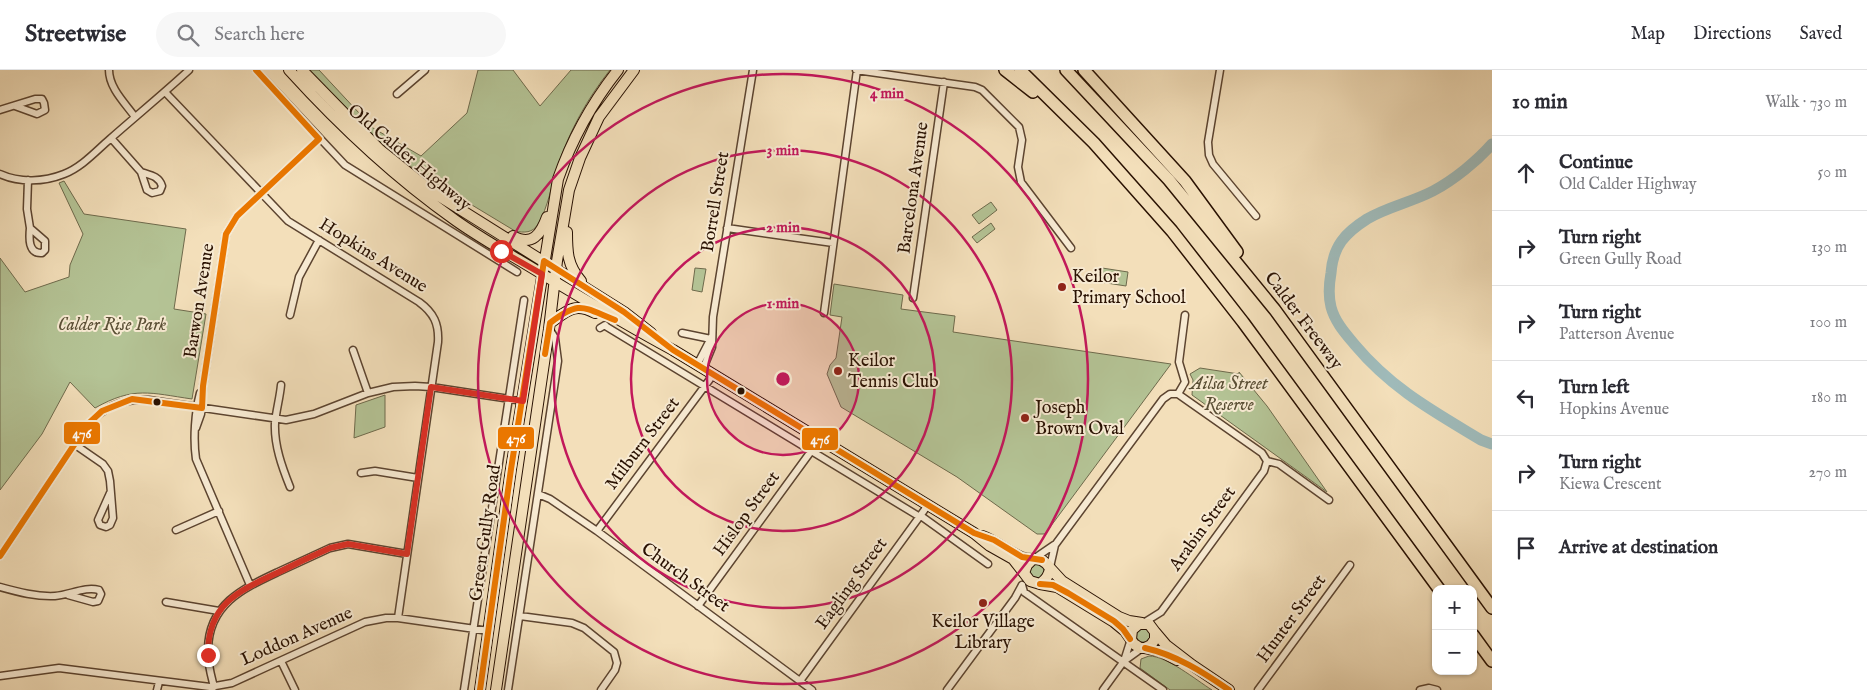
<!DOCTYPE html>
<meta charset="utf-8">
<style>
:root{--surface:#fff;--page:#f7f7f7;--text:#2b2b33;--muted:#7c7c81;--line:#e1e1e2}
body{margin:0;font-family:"IM FELL English",serif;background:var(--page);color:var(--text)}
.controls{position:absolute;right:15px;bottom:15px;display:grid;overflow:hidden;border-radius:10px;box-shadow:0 1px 4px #0004}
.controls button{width:45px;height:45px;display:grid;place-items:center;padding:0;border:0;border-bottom:1px solid var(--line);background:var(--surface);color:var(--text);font:25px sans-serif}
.stop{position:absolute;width:15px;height:15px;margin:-11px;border:4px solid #d93025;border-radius:50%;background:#fff}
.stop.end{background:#d93025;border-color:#fff;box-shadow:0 1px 5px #0008}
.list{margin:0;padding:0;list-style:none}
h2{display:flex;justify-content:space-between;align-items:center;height:65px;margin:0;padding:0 20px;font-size:21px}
h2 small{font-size:16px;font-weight:400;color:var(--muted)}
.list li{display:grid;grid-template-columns:32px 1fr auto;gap:15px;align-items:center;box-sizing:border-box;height:75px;padding:0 20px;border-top:1px solid var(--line)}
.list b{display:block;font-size:19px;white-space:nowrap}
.list p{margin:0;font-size:16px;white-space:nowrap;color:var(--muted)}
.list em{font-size:16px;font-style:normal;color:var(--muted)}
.icon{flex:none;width:28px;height:28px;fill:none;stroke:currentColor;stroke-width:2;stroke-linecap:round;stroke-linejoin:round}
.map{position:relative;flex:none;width:1492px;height:620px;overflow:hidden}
header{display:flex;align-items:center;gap:30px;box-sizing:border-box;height:70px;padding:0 25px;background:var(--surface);border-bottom:1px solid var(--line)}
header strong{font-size:24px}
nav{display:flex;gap:28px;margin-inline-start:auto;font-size:18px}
.search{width:350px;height:45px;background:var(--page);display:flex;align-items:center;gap:12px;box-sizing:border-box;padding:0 18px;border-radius:28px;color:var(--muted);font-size:19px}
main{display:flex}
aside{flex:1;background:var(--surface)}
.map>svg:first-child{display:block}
</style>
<header>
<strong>Streetwise</strong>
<div class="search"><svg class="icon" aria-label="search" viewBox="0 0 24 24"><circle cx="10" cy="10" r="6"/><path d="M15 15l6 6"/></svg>Search here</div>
<nav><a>Map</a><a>Directions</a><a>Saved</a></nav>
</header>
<main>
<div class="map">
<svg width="1492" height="620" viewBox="0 0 1492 620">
<rect width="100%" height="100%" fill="#f3dfba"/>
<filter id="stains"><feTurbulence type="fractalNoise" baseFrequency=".004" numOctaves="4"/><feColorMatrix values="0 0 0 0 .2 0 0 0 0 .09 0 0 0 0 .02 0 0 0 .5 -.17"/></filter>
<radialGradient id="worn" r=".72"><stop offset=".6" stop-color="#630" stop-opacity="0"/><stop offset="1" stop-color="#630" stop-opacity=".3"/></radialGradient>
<path fill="#b4c395" stroke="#6e6a4c" d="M306,0H319L373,58L421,86L467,43L478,0H513L540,36L571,0H610C587,29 570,60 558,95C552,113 548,138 538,154C533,163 524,163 515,161L419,103L381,73Z
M64,111L84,144L186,159L174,239L206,244L192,329C150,323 134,316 95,338L70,312L42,364L0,420V188L25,222L69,207L70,195L83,164L59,113Z
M991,132L997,140L979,154L972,145Z
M991,153L995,159L977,173L972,167Z
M695,198L706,199L702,222L692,220Z
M1102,198L1128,202L1126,216L1100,212Z
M834,214L903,225L901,239L955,246L953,262L1171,294L1045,464H1037L957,407L841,337L827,304L830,295L836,288L842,247L830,245Z
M1200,298L1239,304V302L1267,336L1327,422L1192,325L1193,310L1190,304Z
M385,325V357L354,368L356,335Z
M1030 501a7 7 0 1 1 14 0a7 7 0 1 1-14 0Z
M1136 565a7 7 0 1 1 14 0a7 7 0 1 1-14 0Z
M1149,586C1167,586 1196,610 1212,620H1170L1140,598L1141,589Z"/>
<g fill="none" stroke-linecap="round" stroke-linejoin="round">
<path stroke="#9fbab9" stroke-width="11" d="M1492,74C1477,91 1454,110 1433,121C1412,132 1387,137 1367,149C1345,163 1333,176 1331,203C1329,214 1328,225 1331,237C1335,252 1345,263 1355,275C1392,319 1433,341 1481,370L1492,374"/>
<g stroke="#5c4430" stroke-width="9">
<path id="street" d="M109,0C109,18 125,33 135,47
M256,0L345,95L517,202
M856,0L975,17L982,20L1019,57L1022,70L1018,97L1021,112L1071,178
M1220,0L1208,72L1209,85L1213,94L1256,146
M165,22L288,151L419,232C434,243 439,254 438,272L398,548
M397,24L425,0
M0,40L35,29H42L44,33L45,40L37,44L15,36
M111,68L141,102
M141,102C150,105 159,106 162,116L160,121L152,123L147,120Z
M0,104C20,113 44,112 64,104C82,97 96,81 110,69C136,46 163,24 189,0
M28,110L27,139L30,158
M30,158L45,171V180L42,183C28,184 29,168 30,158Z
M727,158L833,173
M913,228L944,12
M824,243L857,0
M290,245L299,207L319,170
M600,258L605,255L607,257L920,447
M682,263L711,269
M353,280L368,323
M697,295L710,270
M703,299L712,277L713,247L753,0
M281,315C280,327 276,341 275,353C274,375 282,397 290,417
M200,323C195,342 193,369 196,389L250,515
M1178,324L1262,383L1267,391
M196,358L201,344L203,316L226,164L237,146L319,69
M74,374L103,394L108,401L110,411L113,448L110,455L106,457L100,455L98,450L110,423
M1267,391L1279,394L1329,430
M361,403L375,401L418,408
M538,424L550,429L597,461L812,620
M921,446L988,494
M176,460L219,441
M597,461L713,305
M0,486L88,354C105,336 125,328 149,330L286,350L314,344L368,323L393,317L415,316L431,317L523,331
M1035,488L1054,475
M1050,497L1055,475L1163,329L1170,324H1178L1185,312L1179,292L1185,245
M1022,515L1024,522L1163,620
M0,517C18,522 37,527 55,526C70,525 85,516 99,520L101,524L98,531L93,532L68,525
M166,532L219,541
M698,536L820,369
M520,546L572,553L584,558L614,582L617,593L615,600L601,620
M1145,552L1161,542L1264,401L1267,391
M281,591L295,620
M1124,591L1142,578
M0,606L59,598L210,617L232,613L365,552L386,548H398L489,561
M800,611L928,435
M214,617C211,605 207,592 208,579C209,534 242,519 278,502C295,494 313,486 330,478L348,474L407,484
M157,620L159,612
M464,620L524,230
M508,620L558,291L555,268L550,260
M947,620L1015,528L1022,515
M1103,620L1124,591L1131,569
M1258,620L1350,495
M1420,620L1429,618L1437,620"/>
</g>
<g stroke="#291102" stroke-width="12">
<path id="primary" d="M289,0C339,55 394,107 455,150C483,170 513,186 542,204C585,230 628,256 673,280L974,463L990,476L1013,489L1024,503
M302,0L380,80L431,121L624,242L651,263
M567,162C567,181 567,195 581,211
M513,166C532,177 541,164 547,147
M550,253C567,241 574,232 595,243
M982,466C996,471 1007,481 1021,487C1034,492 1040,484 1050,498C1049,506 1046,509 1040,514L1030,511L1024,503L1027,495L1033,489
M1050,498L1062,511L1119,547L1129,551L1142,553
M1040,514L1057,517L1114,552L1125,561L1134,574L1140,578H1145L1151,575L1155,569V562L1149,554H1139L1132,560L1131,569
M1155,562L1166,575L1192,595L1229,620
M1145,578L1160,581L1177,590
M480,620L511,399L558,109C572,69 591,34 618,0
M496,620L549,259L557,191L569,120L580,88L599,47L634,0"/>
</g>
<g stroke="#291102" stroke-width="14">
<path id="highway" d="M1005,0L1033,22
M1020,0L1094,73L1172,161L1243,252L1439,519
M1066,0L1169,110L1275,240L1492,538
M1084,0L1185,111L1237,182
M1473,565L1492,591"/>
</g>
<use href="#street" stroke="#f7ead2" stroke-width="6"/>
<use href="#primary" stroke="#f3dfba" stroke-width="10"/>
<use href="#highway" stroke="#f3dfba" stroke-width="11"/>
<g stroke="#f7ead2" stroke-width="10">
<path id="bus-1" d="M256,0L319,69
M545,284L550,253C580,230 582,237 615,250
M0,486L88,354L102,341L132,329L202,338L203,316L226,164L237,146L319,69
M1040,514L1053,515L1068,523L1114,551L1123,559L1130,569
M1145,578C1176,585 1203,602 1229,620
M480,620L511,399L544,191L624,242L673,280L974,463L994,470L1022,487L1042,490"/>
</g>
<use href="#bus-1" stroke="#ea7700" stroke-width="6"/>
</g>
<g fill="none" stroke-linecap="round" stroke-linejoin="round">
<path stroke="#d93025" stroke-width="6" d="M208,585C207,535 238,521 277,503C295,494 312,486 330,478L348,474L407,484L431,317L523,331L542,204L501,181"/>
</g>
<circle cx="783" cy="309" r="76" fill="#c2185b" fill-opacity=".12"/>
<g fill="none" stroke="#c2185b" stroke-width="2.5">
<circle cx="783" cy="309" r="76"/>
<circle cx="783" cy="309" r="152"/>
<circle cx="783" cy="309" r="229"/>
<circle cx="783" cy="309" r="305"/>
</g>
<g fill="#8f2418" stroke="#f7ead2" stroke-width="2">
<circle cx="1062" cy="217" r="5"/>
<circle cx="838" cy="301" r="5"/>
<circle cx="1025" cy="348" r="5"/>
<circle cx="983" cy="533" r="5"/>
</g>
<g fill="#291102" stroke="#f7ead2" stroke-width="2">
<circle cx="741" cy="321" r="4.5"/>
<circle cx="157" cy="332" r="4.5"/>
</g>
<g text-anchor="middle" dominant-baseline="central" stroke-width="4" stroke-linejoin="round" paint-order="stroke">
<g font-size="18" fill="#291102" stroke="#f7ead2">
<text transform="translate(409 88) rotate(40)">Old Calder Highway</text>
<text transform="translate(914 118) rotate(-82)">Barcelona Avenue</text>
<text transform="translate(716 132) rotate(-81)">Borrell Street</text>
<text transform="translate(373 186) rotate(32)">Hopkins Avenue</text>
<text transform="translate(200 231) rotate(-81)">Barwon Avenue</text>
<text transform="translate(1303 251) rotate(53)">Calder Freeway</text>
<text transform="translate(643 374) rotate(-53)">Milburn Street</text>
<text transform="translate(747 444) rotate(-54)">Hislop Street</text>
<text transform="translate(1203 459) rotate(-54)">Arabin Street</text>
<text transform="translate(486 463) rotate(-82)">Green Gully Road</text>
<text transform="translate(685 508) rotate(36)">Church Street</text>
<text transform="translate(852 514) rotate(-54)">Eagling Street</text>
<text transform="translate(1292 549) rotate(-54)">Hunter Street</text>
<text transform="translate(297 567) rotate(-24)">Loddon Avenue</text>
</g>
<g font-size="18" fill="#291102" stroke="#f7ead2" text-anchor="start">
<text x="1072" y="207">Keilor<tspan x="1072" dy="21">Primary School</tspan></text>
<text x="848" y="291">Keilor<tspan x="848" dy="21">Tennis Club</tspan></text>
<text x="1035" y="338">Joseph<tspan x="1035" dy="21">Brown Oval</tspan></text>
<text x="983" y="552" text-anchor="middle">Keilor Village<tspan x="983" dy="21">Library</tspan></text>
</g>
<g font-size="18" font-style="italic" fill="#5a4f35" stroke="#f7ead2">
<text x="112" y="255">Calder Rise Park</text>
<text x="1229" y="314">Ailsa Street<tspan x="1229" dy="21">Reserve</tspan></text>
</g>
</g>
<circle cx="783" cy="309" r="8" fill="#c2185b" stroke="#f7ead2" stroke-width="2.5"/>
<g font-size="15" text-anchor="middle" font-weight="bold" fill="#c2185b" stroke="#f7ead2" stroke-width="4" stroke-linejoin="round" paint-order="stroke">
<text x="887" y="28">4 min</text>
<text x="783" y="85">3 min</text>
<text x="783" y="162">2 min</text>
<text x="783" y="238">1 min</text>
</g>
<g stroke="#f7ead2" stroke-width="2">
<rect x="63" y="351" width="38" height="24" rx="5" fill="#ea7700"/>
<rect x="497" y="356" width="38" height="24" rx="5" fill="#ea7700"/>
<rect x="801" y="357" width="38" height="24" rx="5" fill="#ea7700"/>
</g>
<g font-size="14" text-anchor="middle" font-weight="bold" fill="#fff">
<text x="82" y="368">476</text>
<text x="516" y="373">476</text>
<text x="820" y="374">476</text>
</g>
<rect width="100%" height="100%" filter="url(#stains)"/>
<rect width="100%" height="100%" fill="url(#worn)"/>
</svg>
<div class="controls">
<button>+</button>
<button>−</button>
</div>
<div class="stop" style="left:501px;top:181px"></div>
<div class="stop end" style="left:208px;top:585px"></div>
</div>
<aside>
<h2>10 min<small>Walk · 730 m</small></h2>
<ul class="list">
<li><svg class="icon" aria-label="ahead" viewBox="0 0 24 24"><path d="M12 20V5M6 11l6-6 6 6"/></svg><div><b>Continue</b><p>Old Calder Highway</p></div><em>50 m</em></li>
<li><svg class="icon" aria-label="right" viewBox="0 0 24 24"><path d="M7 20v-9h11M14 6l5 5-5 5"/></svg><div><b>Turn right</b><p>Green Gully Road</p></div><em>130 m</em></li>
<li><svg class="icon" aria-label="right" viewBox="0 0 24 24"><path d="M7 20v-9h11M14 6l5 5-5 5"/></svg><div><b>Turn right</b><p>Patterson Avenue</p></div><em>100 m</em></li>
<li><svg class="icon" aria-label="left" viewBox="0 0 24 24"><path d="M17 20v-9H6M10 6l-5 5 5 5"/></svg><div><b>Turn left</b><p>Hopkins Avenue</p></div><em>180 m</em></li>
<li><svg class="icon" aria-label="right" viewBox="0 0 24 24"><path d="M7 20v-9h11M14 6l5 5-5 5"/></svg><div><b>Turn right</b><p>Kiewa Crescent</p></div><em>270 m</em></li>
<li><svg class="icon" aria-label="arrive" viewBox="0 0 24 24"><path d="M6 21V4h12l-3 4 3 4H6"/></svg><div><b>Arrive at destination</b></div></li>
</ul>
</aside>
</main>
